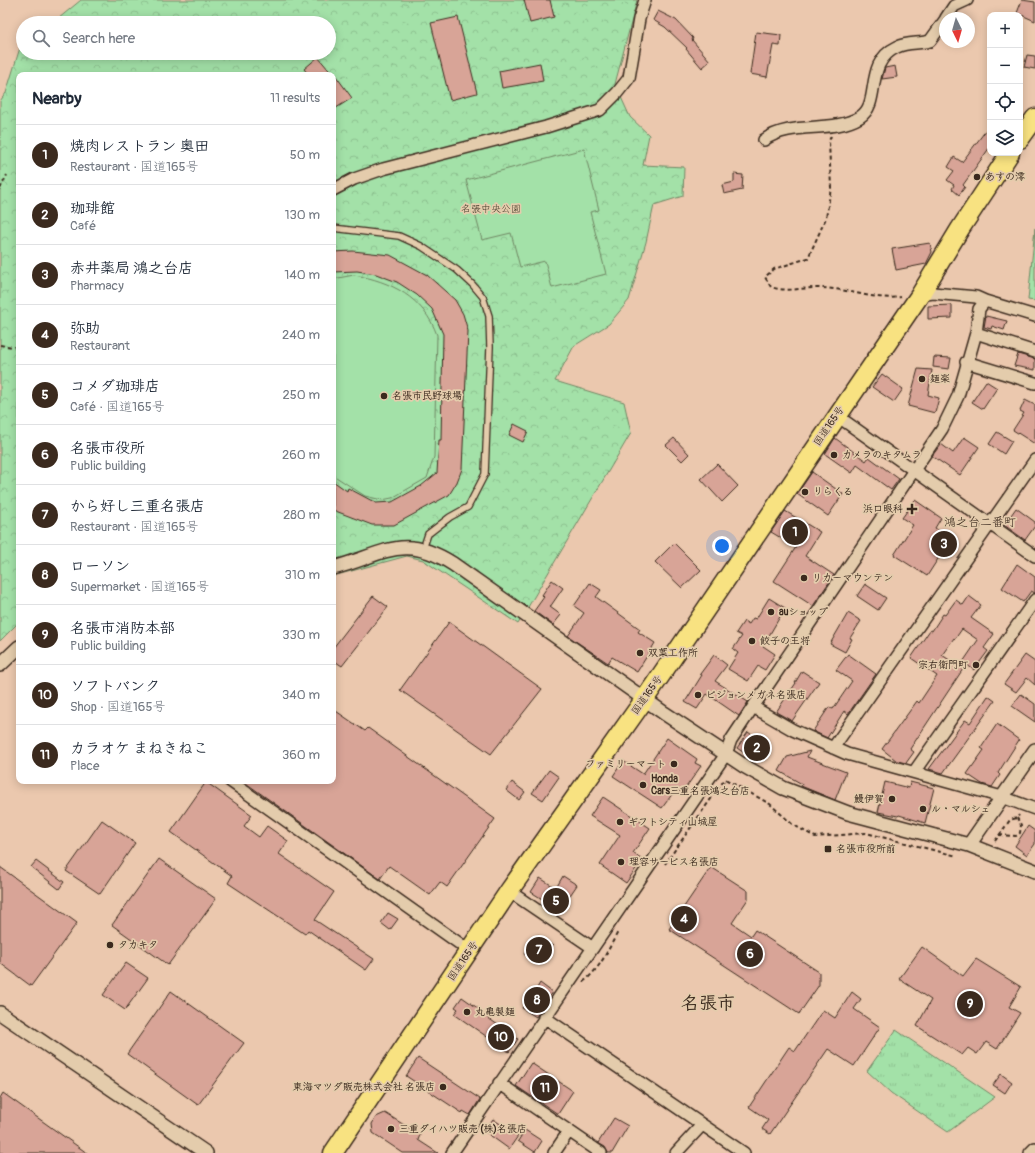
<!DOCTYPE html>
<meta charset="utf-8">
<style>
:root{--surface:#fff;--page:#f6f6f7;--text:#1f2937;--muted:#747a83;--line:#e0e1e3;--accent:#3b2a1e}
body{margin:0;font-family:Pangolin,"Klee One",sans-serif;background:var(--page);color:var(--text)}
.controls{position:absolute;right:12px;top:12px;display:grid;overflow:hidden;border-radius:8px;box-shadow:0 2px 10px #0003}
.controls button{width:36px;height:36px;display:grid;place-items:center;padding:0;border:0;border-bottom:1px solid var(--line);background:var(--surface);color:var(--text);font:20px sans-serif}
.compass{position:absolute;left:939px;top:12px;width:36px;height:36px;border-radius:50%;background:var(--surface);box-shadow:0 2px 10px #0003;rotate:175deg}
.you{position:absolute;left:722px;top:546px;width:14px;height:14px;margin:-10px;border:3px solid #fff;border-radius:50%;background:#1a73e8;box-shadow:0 0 0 6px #1a73e833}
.badge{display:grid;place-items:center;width:26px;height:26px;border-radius:50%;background:var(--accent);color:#fff;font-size:13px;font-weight:700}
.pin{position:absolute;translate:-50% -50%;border:2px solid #fff;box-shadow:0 1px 4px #0006}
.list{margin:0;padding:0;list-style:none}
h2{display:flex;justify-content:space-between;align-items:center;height:52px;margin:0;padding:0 16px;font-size:17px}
h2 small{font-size:13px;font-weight:400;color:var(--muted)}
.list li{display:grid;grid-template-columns:26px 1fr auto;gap:12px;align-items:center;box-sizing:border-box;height:60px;padding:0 16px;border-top:1px solid var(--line)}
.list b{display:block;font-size:15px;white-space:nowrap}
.list p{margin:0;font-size:13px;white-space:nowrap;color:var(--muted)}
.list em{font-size:13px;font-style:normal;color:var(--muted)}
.icon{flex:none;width:22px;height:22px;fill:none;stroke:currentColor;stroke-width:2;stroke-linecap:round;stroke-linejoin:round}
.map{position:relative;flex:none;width:1035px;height:1153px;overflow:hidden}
.search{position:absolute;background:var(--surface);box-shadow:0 2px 10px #0003;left:16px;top:16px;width:320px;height:44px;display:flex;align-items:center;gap:10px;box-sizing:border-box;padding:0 14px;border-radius:22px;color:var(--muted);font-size:15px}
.panel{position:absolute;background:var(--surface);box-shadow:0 2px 10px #0003;left:16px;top:72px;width:320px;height:712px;border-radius:8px}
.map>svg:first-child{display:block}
</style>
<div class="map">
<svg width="1035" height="1153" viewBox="0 0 1035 1153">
<defs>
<pattern id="grass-tufts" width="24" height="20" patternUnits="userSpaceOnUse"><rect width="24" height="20" fill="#a3e1a8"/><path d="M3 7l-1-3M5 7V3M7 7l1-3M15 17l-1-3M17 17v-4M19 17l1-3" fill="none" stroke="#8dc190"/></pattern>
<pattern id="park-crowns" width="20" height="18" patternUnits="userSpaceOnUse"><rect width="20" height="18" fill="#a3e1a8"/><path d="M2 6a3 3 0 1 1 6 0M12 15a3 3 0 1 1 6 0" fill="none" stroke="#8dc190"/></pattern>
</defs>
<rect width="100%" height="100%" fill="#ebc8ae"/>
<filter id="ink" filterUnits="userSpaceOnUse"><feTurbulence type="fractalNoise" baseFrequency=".025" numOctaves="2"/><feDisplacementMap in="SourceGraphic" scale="8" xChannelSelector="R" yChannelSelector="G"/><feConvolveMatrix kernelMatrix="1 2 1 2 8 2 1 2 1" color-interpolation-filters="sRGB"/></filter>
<g filter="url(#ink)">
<path fill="url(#grass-tufts)" stroke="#6f8663" d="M896,1030L995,1097L948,1132L891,1093L867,1071Z"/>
<path fill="url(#park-crowns)" stroke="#6f8663" d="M81,0H637L615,84L630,117L649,135L643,165L684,167L683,196L654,205L646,242L629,300L609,324L574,346L555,381L624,402L631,433L518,624L423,560L407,556L333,576V75H19V622L0,641V101L6,93L23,38V53H329V23H53Z"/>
<path fill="#a3e1a8" stroke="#6f8663" d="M584,149L599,210L590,212L606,274L552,288L545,261L520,267L511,233L482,240L466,180Z
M1035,228V301L1028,300Z
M354,275C391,281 424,298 437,335L434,457L427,478L392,498L382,500L365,496L333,475V279Z"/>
<path fill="#d8a497" stroke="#3b2a1e" d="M524,0H550L554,17L530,23Z
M1022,0L1035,2V21L1017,13Z
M658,11L676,20L693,38L692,40L710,61L702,68L686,49L687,48L665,27L653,20Z
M458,17L477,93L450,100L431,23Z
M756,32L781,35L780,46L773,45L767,77L750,74Z
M1027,55L1035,56V69L1024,67Z
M318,57L333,75H309L304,69Z
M540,63L543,81L502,88L499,71Z
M895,66L897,77L882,79L885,68Z
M333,72L352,98L333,110Z
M990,125V147L963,185L965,187L959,195L952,189L954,185L947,180L954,171L948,167L954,157L962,162Z
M734,174L743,175L742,190L724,194L722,185L734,182Z
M930,243L932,252L926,264L896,270L892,249Z
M353,251L390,255L427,275L455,300L463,314L468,331L462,469L457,482L449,495L394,525H372L333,510V481L347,491L348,488L376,503L392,502L421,486L437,473L439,440H441L443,334L432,309L417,295L397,282L376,274L357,271L333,272V252Z
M952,305V318L928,319V306Z
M986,316L1007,321L1004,330L992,326L991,329L984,327Z
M1018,354L1035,359V370L1014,366Z
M934,357L951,358L949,369L933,367Z
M918,369L932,370L928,395L939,398L935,413L908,406Z
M882,374L903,389L894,402L872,387Z
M986,381L997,388L983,409L972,402Z
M1025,400L1035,405V444L1013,430L1024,413L1020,411Z
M514,424L528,431L523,442L509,435Z
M997,432L1012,441L1004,454L989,444Z
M964,437L979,447L960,475L932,456L941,444L953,453Z
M674,438L689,454L682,461L666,445Z
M835,438L866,461L869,457L899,479L891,490L857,465L852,473L825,454Z
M717,464L738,486L722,502L701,479Z
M812,472L843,494L828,516L797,494Z
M915,500L941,518L935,528L957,543L951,552L945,548L927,576L894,555L913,525L902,518Z
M1016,508L1035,522V526L1025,540L1004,525Z
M785,511L820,532L805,556L834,575L813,606L774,581L796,547L771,532Z
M674,543L701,570L682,588L655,562Z
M1017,564L1035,577V593L1031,591L1023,602L1002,588Z
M552,580L563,588L550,607L561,615L553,625L534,611L544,597L542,595Z
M590,583L601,590L596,597L640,629L638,632L655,643L637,672L612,657L608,663L568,636L584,613L574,606Z
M865,584L886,598L878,610L857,596Z
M373,596L388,607L342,666L333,660V648Z
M969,596L981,605L971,618L994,634L984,648L988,651L974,670L963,662L978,640L962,629L955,639L954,638L942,655L963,669L910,749L914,752L906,763L897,761L882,749L917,701L919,703L937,676L911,658L930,630L932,631L943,614L945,615L956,600L963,605Z
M769,598L785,608L763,646L775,654L765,670L758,666L748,681L728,669L738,653L733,649L742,636L736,633L744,621L749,624L753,618L756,619Z
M848,613L861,621L850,638L852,639L845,652L830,644Z
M449,622L542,689L491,754L400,690Z
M848,654L876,674L848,714L844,711L827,738L813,731L829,707L833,709L852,681L836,670Z
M714,655L727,665L715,681L748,702L739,716L707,694L697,709L685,702L702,675L700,674Z
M1025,655L1035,662V685L1027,678L1016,692L1004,684Z
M802,671L819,682L792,721L776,712L796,683H795Z
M1021,694L1035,704V722L1012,706Z
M988,696L995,701L943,773L929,769L965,720L970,723Z
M333,709L365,731L368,728L495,819L447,887L440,882L430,895L389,866L380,879L243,781H333Z
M997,724L1019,740L998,773L1000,775L992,787L982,784L967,774L984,750L981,748Z
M748,732L768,746L757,762L737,748Z
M667,738L697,759L695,763L701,766L682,793L676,789L662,808L613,776L623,761L643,774Z
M810,751L807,757L846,772L835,800L801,786L802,784L779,771L787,757Z
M549,770L559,777L543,800L532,793Z
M206,782L252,815L244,826L259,837L267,826L288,841L279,854L334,892L315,920L374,959L366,970L308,930L305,934L228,883L232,876L171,832Z
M512,782L525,792L519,800L506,790Z
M885,782L909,788L910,782L934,788L925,823L899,815L898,816L878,812Z
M603,797L650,828L633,853L642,860L626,883L600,865L620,835L590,816Z
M102,820L135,843L100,894L66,871Z
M1028,826L1035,831V844L1027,855L1015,846Z
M159,859L216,899L168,965L112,925Z
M36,861L64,882L59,889L31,867Z
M0,867L77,923L31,986L0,963Z
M711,867L748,891V899L732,923L751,936L755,930L819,972V985L799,1014L669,929Z
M563,876L577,885L560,910L531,892L540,878L556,888Z
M388,913L398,919L390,930L381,923Z
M537,935L553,946L541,965L524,954Z
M922,947L963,976L976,959L1021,987L1009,1007L1020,1013L997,1049L986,1042L977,1054L968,1048L962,1055L917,1026L931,1000L899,979Z
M126,963L148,978L125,1010L103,995Z
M540,983L552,992L536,1017L522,1008L534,989L536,990Z
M171,991L244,1043L198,1105L127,1054Z
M852,992L861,999L854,1009L880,1027L854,1066L828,1049L770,1134L762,1129L768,1120L749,1107L789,1047L795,1051L823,1010L835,1018Z
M462,997L479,1009L478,1011L518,1039L509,1052L454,1014L458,1009L455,1007Z
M418,1058L480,1099L470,1115L463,1111L462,1113L406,1076Z
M531,1063L573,1091L558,1114L516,1086Z
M1001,1074L1012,1082L1005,1093L993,1085Z
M3,1093L87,1153H0V1098Z
M385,1113L420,1135L418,1140L438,1153H403L373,1133L372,1124L376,1117Z
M614,1118L628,1126L612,1153H608L605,1147L598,1143Z
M493,1119L518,1136L509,1149L484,1131Z
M525,1130L542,1141L535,1152L518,1141Z"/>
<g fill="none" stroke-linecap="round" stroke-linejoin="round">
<g stroke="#3b2a1e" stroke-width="8">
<path id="service" d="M333,228L399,236L421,246L457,270L472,284L483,297L489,316L490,347L485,474L468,507L450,517L428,534L423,549"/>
</g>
<g stroke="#3b2a1e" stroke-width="14">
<path id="minor" d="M946,18L954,6L967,0
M764,140C792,120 832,134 860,117C882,103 863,63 897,47C907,42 919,44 930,41L945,20
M333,190L354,179L383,169L546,127L600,110L617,93L629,78L639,19L645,0
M920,295L933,293L976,297L985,301L1035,316
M976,333L1035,352
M966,362L1035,383
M836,415L1035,556
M753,707L793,730L847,754L1002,797L1035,809
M833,748L1035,460
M914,772L1035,600
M230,781L470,951
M509,891L593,948
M544,1017L744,1153
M499,1083L601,1153
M452,1153L726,754L731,740L753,707L942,429L958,396L976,333L979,309L985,301
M554,1153L569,1131
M676,1153L702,1125
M1030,1153L1035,1148"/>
</g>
<g stroke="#3b2a1e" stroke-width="16">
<path id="tertiary" d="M333,568C383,555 403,532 453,564L664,713L744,766L783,788L848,813L969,845L1035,871
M0,665L19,647
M969,845L1035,750
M0,1013L206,1153"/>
</g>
<g stroke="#3b2a1e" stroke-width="21">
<path id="trunk" d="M1020,139L1035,118
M333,1153L509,891L644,700L920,295L960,229L1010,153"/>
</g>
<path stroke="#3b2a1e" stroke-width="2" stroke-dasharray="4 3" stroke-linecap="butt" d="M831,136L829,141L831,188L826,218L808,258L774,269L765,277L771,287C789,293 802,287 820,288C847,288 874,301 901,297
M0,189L7,175
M0,345L19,348
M999,835L1016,836L1020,833L1021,825L1017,818
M995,841L1010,820L1017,818L1019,815
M665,864L725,779L770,804L792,824L815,837L866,833L957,856
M583,982C600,969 608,950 618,932"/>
<use href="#service" stroke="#e4ccac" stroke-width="5.5"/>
<use href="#minor" stroke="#e4ccac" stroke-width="11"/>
<use href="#tertiary" stroke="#e4ccac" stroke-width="13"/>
<use href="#trunk" stroke="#f8e281" stroke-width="18"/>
</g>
</g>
<g fill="#3b2a1e" stroke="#e4ccac" stroke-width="1.5">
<circle cx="977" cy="177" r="4"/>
<circle cx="922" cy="379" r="4"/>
<circle cx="384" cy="396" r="4"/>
<circle cx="834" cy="455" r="4"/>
<circle cx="805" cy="492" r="4"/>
<path d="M910 503h4v4h4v4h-4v4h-4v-4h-4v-4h4z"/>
<circle cx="804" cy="578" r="4"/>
<circle cx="771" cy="612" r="4"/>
<circle cx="752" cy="641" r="4"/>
<circle cx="640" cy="653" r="4"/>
<circle cx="976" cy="665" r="4"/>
<circle cx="698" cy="695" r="4"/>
<circle cx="674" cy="764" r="4"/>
<circle cx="643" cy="785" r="4"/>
<circle cx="892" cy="799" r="4"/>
<circle cx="923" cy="809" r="4"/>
<circle cx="620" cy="822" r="4"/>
<rect x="824" y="845" width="8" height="8" rx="2"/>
<circle cx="621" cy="862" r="4"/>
<circle cx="110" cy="945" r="4"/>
<circle cx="467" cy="1012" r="4"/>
<circle cx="443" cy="1087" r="4"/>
<circle cx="391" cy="1129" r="4"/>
</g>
<g text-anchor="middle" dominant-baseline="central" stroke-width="3.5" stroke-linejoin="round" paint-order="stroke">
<g font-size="10" font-weight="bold" fill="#3b2a1e" stroke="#e4ccac" text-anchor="start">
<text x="985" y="177">あすの澪</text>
<text x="930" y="379">麺楽</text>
<text x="392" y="396">名張市民野球場</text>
<text x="842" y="455">カメラのキタムラ</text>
<text x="813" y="492">りらくる</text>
<text x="903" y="509" text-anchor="end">浜口眼科</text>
<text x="812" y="578">リカーマウンテン</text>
<text x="779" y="612">auショップ</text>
<text x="760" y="641">餃子の王将</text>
<text x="648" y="653">双葉工作所</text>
<text x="968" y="665" text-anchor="end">宗右衛門町</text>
<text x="706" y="695">ビジョンメガネ名張店</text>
<text x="666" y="764" text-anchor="end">ファミリーマート</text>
<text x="651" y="779">Honda<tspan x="651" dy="12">Cars三重名張鴻之台店</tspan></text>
<text x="884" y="799" text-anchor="end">鰻伊賀</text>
<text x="931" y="809">ル・マルシェ</text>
<text x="628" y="822">ギフトシティ山城屋</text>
<text x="836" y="849">名張市役所前</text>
<text x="629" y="862">理容サービス名張店</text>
<text x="118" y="945">タカキタ</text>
<text x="475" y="1012">丸亀製麺</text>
<text x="435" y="1087" text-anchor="end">東海マツダ販売株式会社 名張店</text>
<text x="399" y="1129">三重ダイハツ販売 (株)名張店</text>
</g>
<g font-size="10" fill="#453c2c" stroke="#e4ccac">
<text x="491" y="209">名張中央公園</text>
</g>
<g font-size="10" fill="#3b2a1e" stroke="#e4ccac">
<text transform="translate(829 426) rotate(-56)">国道165号</text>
<text transform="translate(647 695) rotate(-55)">国道165号</text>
<text transform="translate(463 961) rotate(-56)">国道165号</text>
</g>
<g font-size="12" fill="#3b2a1e" stroke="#e4ccac">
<text x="980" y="522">鴻之台二番町</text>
</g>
<g font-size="18" font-weight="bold" fill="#3b2a1e" stroke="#e4ccac">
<text x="708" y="1003">名張市</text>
</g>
</g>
</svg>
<div class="controls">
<button>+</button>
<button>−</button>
<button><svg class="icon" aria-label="locate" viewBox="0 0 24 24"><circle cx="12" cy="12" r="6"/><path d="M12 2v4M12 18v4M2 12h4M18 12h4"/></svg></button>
<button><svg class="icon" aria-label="layers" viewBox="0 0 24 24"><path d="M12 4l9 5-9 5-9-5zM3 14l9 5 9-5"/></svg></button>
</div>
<svg class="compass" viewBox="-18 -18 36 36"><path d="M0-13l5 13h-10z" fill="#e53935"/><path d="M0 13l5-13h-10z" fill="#747a83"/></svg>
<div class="you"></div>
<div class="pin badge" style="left:795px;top:532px">1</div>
<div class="pin badge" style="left:757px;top:748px">2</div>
<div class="pin badge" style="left:944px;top:544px">3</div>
<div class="pin badge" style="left:684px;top:919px">4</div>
<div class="pin badge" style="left:556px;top:901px">5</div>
<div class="pin badge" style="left:750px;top:954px">6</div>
<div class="pin badge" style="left:539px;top:950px">7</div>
<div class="pin badge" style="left:537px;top:1000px">8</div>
<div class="pin badge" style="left:970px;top:1004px">9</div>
<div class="pin badge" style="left:501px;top:1037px">10</div>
<div class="pin badge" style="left:545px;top:1088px">11</div>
<div class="search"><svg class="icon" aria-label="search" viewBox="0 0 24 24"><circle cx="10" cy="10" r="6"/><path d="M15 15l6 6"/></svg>Search here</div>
<section class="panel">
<h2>Nearby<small>11 results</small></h2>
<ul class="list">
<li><span class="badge">1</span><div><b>焼肉レストラン 奥田</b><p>Restaurant · 国道165号</p></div><em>50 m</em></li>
<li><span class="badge">2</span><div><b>珈琲館</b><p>Café</p></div><em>130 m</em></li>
<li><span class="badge">3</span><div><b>赤井薬局 鴻之台店</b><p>Pharmacy</p></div><em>140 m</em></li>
<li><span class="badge">4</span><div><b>弥助</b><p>Restaurant</p></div><em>240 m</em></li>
<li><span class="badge">5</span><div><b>コメダ珈琲店</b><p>Café · 国道165号</p></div><em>250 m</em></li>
<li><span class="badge">6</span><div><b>名張市役所</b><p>Public building</p></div><em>260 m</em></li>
<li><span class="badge">7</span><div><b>から好し三重名張店</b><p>Restaurant · 国道165号</p></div><em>280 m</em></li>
<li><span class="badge">8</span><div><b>ローソン</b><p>Supermarket · 国道165号</p></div><em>310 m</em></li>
<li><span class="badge">9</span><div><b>名張市消防本部</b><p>Public building</p></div><em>330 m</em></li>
<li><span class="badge">10</span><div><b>ソフトバンク</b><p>Shop · 国道165号</p></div><em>340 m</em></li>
<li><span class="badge">11</span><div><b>カラオケ まねきねこ</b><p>Place</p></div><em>360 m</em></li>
</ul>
</section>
</div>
